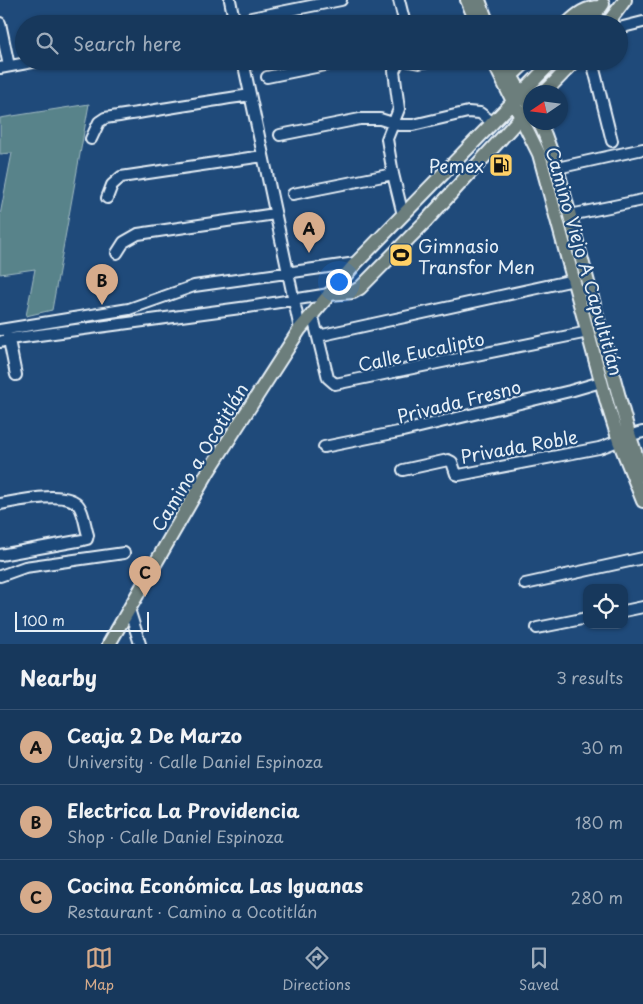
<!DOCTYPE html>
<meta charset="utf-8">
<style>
:root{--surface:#17385c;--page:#203f62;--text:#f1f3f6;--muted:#9eacbb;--line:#365272;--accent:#d6ab8b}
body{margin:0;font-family:"Playpen Sans",sans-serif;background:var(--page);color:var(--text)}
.controls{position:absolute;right:15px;bottom:15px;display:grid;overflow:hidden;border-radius:10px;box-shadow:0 1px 4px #0004}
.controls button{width:45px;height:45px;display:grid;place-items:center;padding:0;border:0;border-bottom:1px solid var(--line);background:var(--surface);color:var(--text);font:25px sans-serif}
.compass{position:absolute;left:523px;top:85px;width:45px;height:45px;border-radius:50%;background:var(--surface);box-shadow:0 1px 4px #0004;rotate:257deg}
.scale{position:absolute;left:15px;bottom:12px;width:134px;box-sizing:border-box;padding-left:5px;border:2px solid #e8f1f8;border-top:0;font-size:14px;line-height:18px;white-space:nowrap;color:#e8f1f8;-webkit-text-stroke:4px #1f4a7a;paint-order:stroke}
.you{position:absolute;left:338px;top:281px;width:18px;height:18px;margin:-12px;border:4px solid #fff;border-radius:50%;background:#1a73e8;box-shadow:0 0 0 8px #1a73e833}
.badge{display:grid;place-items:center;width:32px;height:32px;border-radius:50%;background:var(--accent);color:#111;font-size:16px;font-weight:700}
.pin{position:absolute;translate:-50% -41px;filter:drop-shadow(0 1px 2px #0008)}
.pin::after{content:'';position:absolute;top:26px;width:18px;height:15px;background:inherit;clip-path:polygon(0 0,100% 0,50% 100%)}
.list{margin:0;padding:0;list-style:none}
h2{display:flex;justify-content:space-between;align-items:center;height:65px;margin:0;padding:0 20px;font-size:21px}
h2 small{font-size:16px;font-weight:400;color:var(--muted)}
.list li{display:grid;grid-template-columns:32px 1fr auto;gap:15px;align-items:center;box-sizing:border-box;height:75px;padding:0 20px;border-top:1px solid var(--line)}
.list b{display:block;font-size:19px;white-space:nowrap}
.list p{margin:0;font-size:16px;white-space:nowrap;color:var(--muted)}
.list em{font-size:16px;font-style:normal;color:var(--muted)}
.icon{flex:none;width:28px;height:28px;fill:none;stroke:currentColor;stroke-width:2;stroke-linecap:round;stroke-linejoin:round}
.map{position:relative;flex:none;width:643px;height:644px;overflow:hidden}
.search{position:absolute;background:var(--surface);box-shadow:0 1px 4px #0004;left:15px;right:15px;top:15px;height:55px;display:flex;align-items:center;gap:12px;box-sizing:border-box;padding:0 18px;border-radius:28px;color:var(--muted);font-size:19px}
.sheet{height:290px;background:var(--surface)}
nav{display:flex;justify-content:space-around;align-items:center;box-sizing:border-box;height:70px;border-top:1px solid var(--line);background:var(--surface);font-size:14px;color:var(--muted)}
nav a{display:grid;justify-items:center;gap:2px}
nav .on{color:var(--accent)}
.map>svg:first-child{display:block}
</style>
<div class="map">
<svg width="643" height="644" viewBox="0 0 643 644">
<rect width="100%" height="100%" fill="#1f4a7a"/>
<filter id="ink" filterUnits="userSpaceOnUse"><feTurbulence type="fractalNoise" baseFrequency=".02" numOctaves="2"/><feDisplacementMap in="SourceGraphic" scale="10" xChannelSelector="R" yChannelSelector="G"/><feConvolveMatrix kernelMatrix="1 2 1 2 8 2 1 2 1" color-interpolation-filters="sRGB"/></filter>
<g filter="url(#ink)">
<path fill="#59838a" stroke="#a0bac1" d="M89,104L52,310L26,316L35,269L0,274V215L12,153L0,154V118Z"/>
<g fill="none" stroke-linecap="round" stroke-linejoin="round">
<path stroke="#84a9c1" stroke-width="2.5" d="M587,302L598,347"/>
<g stroke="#e8f1f8" stroke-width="14">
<path id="minor" d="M230,0L235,24
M399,0L405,24
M251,18L341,0
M0,23L9,66
M619,28L643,22
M243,61L300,329
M399,61L394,71L399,109L387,139L393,174L403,215
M409,61L419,63L428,61
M592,61L612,141
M0,68L38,61
M267,77L345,61
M280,135L360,119H380L399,125H413L468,112L480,113L492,122
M91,139L99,122L105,118C154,111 202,102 250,95
M557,168L643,149
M293,194L393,174
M107,198L112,185L121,177L263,156
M570,215L643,200
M117,253L124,242L138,234L275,214
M312,313L328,378L335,384L588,332
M0,330L129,309L194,286L356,263
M8,335L16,375
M318,336L574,280
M0,342L9,339L248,307L329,294
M324,447L403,431L570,391L601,382
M403,470L448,460L452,462L456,474L459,475L599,448C614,444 627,435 643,432
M0,504C17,501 68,489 79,506C84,513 85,526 88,535L87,539L83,540L0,555
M0,576L25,567L124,553
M525,584L643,558
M129,609L140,644
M624,611L643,607
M537,628L587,618"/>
</g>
<g stroke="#e8f1f8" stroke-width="16">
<path id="major" d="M467,0L477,24
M479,0L488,24
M567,24C576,15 587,6 601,7
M586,24L603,4
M607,24L625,0
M493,61L539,154L607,403L619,441L643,501
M503,61L525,100
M507,80L527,61
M545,92L575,61
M539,122L545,135L557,168L629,434L643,475
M329,294L353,292L360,288L425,222L530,107
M109,644L208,472L300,329L356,263L553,61"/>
</g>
<use href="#minor" stroke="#1f4a7a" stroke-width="10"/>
<use href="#major" stroke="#6c7e7c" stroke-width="12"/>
</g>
</g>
<defs>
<g id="fuel-square" transform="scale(1.25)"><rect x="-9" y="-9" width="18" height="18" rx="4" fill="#ffd166" stroke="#1f4a7a"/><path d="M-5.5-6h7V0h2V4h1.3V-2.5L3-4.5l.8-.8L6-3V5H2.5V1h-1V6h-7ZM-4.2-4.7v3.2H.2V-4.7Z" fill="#111"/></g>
<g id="stadium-square" transform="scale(1.25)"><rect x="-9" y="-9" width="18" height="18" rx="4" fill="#ffd166" stroke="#1f4a7a"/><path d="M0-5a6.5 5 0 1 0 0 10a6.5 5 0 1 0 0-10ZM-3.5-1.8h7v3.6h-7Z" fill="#111"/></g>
</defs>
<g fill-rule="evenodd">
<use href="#fuel-square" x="501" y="165"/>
<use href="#stadium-square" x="401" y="255"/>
</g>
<g text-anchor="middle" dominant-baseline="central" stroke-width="4.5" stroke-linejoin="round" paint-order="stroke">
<g font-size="18" fill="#e8f1f8" stroke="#1f4a7a" text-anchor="end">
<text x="484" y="165">Pemex</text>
<text x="418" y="245" text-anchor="start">Gimnasio<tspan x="418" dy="21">Transfor Men</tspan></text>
</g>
<g font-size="18" fill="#e8f1f8" stroke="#1f4a7a">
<text transform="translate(585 261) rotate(74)">Camino Viejo A Capultitlán</text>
<text transform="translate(421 351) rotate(-12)">Calle Eucalipto</text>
<text transform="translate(459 401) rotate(-14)">Privada Fresno</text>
<text transform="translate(519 446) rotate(-10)">Privada Roble</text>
<text transform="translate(199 457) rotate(-59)">Camino a Ocotitlán</text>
</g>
</g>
</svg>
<div class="controls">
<button><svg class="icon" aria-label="locate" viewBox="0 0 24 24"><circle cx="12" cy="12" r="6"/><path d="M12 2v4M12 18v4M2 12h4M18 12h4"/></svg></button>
</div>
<svg class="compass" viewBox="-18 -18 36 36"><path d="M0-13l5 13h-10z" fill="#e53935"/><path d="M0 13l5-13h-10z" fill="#9eacbb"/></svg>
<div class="scale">100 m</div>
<div class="you"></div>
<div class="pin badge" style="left:309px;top:253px">A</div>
<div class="pin badge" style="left:102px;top:305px">B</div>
<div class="pin badge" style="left:145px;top:597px">C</div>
<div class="search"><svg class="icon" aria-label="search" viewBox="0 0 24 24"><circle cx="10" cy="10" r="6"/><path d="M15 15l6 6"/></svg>Search here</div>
</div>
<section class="sheet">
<h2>Nearby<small>3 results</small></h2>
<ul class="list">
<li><span class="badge">A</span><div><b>Ceaja 2 De Marzo</b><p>University · Calle Daniel Espinoza</p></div><em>30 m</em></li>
<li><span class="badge">B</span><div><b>Electrica La Providencia</b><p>Shop · Calle Daniel Espinoza</p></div><em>180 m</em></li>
<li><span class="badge">C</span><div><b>Cocina Económica Las Iguanas</b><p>Restaurant · Camino a Ocotitlán</p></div><em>280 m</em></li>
</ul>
</section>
<nav>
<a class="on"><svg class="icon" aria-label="map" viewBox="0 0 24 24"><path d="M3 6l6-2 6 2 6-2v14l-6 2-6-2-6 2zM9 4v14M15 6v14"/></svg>Map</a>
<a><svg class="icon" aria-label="directions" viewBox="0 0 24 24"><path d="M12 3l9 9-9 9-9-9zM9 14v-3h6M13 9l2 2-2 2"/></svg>Directions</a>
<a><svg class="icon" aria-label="saved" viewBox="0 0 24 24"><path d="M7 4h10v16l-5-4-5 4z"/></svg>Saved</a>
</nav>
